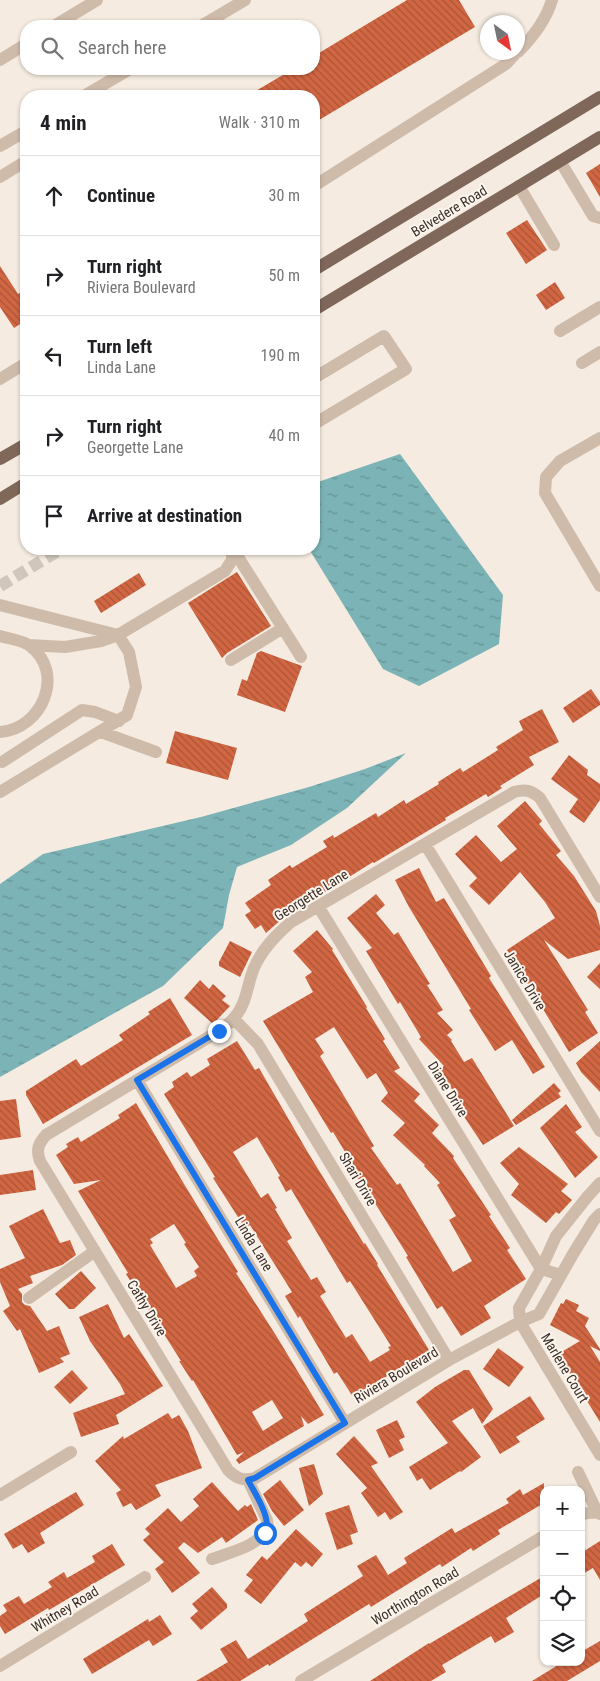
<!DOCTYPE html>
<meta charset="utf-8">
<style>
:root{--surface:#fff;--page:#f6f6f6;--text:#202124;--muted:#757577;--line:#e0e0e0}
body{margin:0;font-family:"Roboto Condensed",sans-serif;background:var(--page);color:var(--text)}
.controls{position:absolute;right:15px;bottom:15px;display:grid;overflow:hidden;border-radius:10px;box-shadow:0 1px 4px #0004}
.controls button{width:45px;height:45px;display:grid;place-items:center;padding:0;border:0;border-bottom:1px solid var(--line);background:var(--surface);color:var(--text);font:25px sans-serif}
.compass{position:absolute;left:480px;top:15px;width:45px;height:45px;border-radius:50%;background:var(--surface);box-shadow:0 1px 4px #0004;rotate:147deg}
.stop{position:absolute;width:15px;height:15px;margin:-11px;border:4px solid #1a73e8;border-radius:50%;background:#fff}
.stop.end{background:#1a73e8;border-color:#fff;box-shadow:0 1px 5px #0008}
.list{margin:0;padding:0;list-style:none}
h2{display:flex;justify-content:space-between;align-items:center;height:65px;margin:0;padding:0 20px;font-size:21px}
h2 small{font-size:16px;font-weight:400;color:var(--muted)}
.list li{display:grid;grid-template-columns:32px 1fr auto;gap:15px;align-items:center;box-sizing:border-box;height:80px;padding:0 20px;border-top:1px solid var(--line)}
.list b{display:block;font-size:19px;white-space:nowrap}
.list p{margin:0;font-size:16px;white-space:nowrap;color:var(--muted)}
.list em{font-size:16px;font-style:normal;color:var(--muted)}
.icon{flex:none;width:28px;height:28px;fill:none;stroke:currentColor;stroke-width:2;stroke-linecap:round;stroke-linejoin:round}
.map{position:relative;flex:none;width:600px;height:1681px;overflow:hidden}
.search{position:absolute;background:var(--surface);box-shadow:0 1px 4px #0004;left:20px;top:20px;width:300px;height:55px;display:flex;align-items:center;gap:12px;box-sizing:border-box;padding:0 18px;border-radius:20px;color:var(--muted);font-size:19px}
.panel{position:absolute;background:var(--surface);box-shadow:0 1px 4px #0004;left:20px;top:90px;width:300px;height:465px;border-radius:20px}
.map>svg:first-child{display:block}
</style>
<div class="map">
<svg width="600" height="1681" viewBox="0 0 600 1681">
<defs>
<pattern id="water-ripples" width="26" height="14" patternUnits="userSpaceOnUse" patternTransform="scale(1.25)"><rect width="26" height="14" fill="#7bb3b6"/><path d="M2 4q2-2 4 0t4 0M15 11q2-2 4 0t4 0" fill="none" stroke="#669294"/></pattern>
<pattern id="building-back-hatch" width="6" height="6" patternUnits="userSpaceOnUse" patternTransform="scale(1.25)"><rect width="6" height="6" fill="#d16642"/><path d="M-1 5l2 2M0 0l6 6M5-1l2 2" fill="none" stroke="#ab5437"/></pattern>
</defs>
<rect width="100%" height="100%" fill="#f5ebe0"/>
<path fill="url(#water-ripples)" d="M400,454L503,595L499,644L419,686L383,669L309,549H314V490L318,482Z
M406,753L347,808L291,845L237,867L229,895L223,928L163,986L0,1077V884L43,854L201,817L309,787L365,769Z"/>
<path fill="url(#building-back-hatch)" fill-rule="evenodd" d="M407,0H459L475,27L314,123V96H247L293,69H314V56Z
M600,164V197L586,173Z
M527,220L547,250L526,264L506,233Z
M0,266L18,294L26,289V320L14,328L0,307Z
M555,282L565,298L546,310L536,295Z
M237,572L271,626L227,653L222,658L188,603Z
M139,573L146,585L101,613L94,601Z
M261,651L302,666L285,712L237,695L242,679L247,681L257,653Z
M591,689L600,702V705L573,723L563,708Z
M542,709L559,742L529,757L534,765L500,786L502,788L488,797L486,794L445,818L446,820L374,863L373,862L322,894L319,890L282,916L283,918L266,933L261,925L255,929L245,915L251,911L245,903L271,885L268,880L290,865L292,868L327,847L323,841L333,835L334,838L376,813L378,817L404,800L406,804L439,784L438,782L460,768L463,772L498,750L496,747L523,730L519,721Z
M175,731L237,748L228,780L166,763Z
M569,755L588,770L587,775L600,784V800L584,823L569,812L578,799L551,779Z
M525,801L542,821L539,824L561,851L556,855L574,876L596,911L600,926V950L568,959L544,940L588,1010L585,1012L598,1033L569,1052L526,981L527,980L507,950L555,918L545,902L520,872L489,905L469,886L477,878L455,854L476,835L501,862L517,849L497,826Z
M419,868L436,902L444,898L491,976L489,978L545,1067L533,1074L512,1040L495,1051L469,1010L471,1009L409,907L395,880Z
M376,894L385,905L376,913L394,935L398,932L430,984L427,985L443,1010L437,1013L453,1030L447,1035L452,1040L451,1041L464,1062L472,1058L514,1126L483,1145L453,1100L457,1098L440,1069L444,1066L419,1039L421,1037L400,1002L398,1004L366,951L372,948L347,918Z
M317,930L333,949L332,950L367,1007L366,1008L385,1039L383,1041L400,1068L394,1071L420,1094L414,1101L439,1125L432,1133L454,1156L453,1158L491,1215L489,1216L510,1248L507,1250L526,1279L484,1306L491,1318L461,1336L442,1306L437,1309L406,1257L408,1256L368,1192L353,1172L356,1170L333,1132L331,1133L263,1021L313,992L305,977L312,972L293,951ZM334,1027L367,1079L376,1073L388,1093L381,1101L405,1123L393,1135L425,1165L424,1166L440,1183L437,1185L456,1216L449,1220L472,1261L453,1272L400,1183L397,1185L371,1148L374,1146L320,1056L324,1053L315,1039Z
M230,941L252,952L240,977L219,966V962Z
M600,963V989L587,977Z
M200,980L209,989L213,984L226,996L222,1000L230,1006L213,1024L184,998Z
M170,998L192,1035L43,1124L26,1095V1091L76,1059L81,1066L123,1040L119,1035L150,1014L148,1012Z
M237,1041L255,1070L259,1068L307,1151L364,1244L365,1243L378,1264L377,1265L429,1350L421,1355L425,1360L412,1368L409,1362L384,1378L386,1382L355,1400L337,1372L334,1374L300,1316L298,1318L285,1296L292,1292L250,1225L245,1228L213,1178L215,1177L164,1094L174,1087L172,1082L187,1072L191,1077L210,1065L207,1059ZM257,1137L280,1176L278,1177L286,1192L291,1189L347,1283L350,1281L391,1346L388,1347L390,1350L370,1362L352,1334L346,1338L320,1296L326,1292L317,1277L311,1280L287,1241L292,1238L275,1209L277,1208L268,1193L261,1198L233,1152Z
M600,1041V1092L581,1072L576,1063Z
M554,1083L561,1091L558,1093L561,1097L516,1125L512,1120Z
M16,1099L21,1137L0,1140V1101Z
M136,1103L184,1184L238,1272L236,1273L277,1337L324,1415L308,1424L301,1416L304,1426L239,1464L236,1460L244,1452L237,1455L193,1380L192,1381L179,1361H181L126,1274L128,1273L78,1191L101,1180L74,1184L56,1155L68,1147L66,1144L78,1137L81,1142L120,1118L118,1115ZM174,1224L186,1243L184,1244L199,1267L194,1271L197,1276L176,1288L150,1245L153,1243L150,1239ZM272,1400L283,1418L263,1431L252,1412Z
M566,1104L582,1127L575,1132L598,1157L575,1178L540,1128Z
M519,1147L568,1184L561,1191L572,1200L559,1214L556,1212L546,1223L511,1195L519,1184L500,1163Z
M33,1170L36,1190L0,1195V1175Z
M43,1209L60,1243L70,1240L76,1255L62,1265L30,1276L33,1283L18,1289L22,1294V1302L25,1305L30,1306L47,1331L59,1326L70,1354L60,1358L64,1362L39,1373L20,1329L17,1331L3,1311L10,1306L0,1282V1269L25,1258L9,1226Z
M81,1271L96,1288L74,1309H69L55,1294Z
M566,1299L579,1305L576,1311L589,1318L585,1326L600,1349V1351L590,1346L600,1362V1422L558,1354L580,1341L550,1325L561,1303L563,1304Z
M108,1304L124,1338L129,1334L163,1386L116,1415L119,1424L81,1437L73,1413L125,1394L120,1384L90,1341L79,1317Z
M498,1348L524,1367L509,1387L483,1369Z
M72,1370L88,1388L70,1404L54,1387Z
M464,1370H469L493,1409L482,1424L473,1408L452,1421L481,1457L461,1472L460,1471L430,1490L422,1478L417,1481L409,1467L448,1443L416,1402L435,1387Z
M530,1396L545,1419L516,1437L520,1442L500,1454L483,1426Z
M168,1413L172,1419L179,1415L188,1431L202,1468L155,1485L161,1496L136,1510L131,1503L123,1507L116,1493L121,1490L95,1461L123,1436L124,1439Z
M397,1420L405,1437L399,1440L404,1450L389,1458L376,1430Z
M354,1436L378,1463L371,1466L403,1512L390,1520L385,1512L378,1517L361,1493L367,1488L336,1454Z
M314,1464L323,1494L309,1506L299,1468Z
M280,1480L304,1510L284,1526L272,1511L263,1494Z
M212,1482L238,1511L245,1505L247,1507L251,1504L258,1520L226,1543L222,1537L198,1553L184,1542L178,1548L200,1573L172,1593L155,1569L164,1562L143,1540L150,1534L145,1529L168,1508L181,1522L199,1506L193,1499Z
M544,1483V1503L498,1530L500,1534L473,1551L471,1548L442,1567L440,1564L371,1607L369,1604L269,1666L268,1664L240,1681H196L228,1662L220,1649L236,1640L248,1659L308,1621L304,1614L363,1576L357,1566L376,1555L388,1575L407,1563L404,1558L452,1528L455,1533L509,1503L506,1499L520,1489L523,1495Z
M76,1492L84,1505L40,1533L45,1543L28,1553L22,1544L13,1549L4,1534Z
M349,1505L358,1532L350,1535L353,1544L337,1550L325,1513Z
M296,1529L323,1554L312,1567L306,1562L301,1567L295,1562L261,1604L244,1591L253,1580L246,1575L262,1556L267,1560Z
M600,1541V1580L593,1568L581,1575V1553Z
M112,1544L125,1565L49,1610L48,1608L5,1634L0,1626V1616L7,1611L3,1605L19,1596L24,1604L52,1587L48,1582L64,1572L67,1578L95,1562L92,1556Z
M544,1576V1594L506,1618L514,1632L495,1643L491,1636L442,1665L446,1672L431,1681H370L429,1643V1644Z
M212,1587L227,1604V1608L201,1630L190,1618L198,1611L192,1604Z
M160,1615L172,1634L153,1646L149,1640L92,1674L83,1659L148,1619L149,1622Z
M600,1641V1661L567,1681H532L563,1662H581V1652Z"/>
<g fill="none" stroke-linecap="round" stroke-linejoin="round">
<path stroke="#d0c6bc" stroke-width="12" stroke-dasharray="12 6" stroke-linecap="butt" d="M0,586L61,549"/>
<path stroke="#cfbbaa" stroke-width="12" d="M54,26L97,0
M201,26L245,0
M518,52C532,38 546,20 552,0
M0,60L26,44
M84,96L130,69
M0,146L26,131
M560,161L593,216L600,218
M0,177L26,161
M314,186L506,64L517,52
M519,186L554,245
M560,331L600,307
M582,363L600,352
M314,378L384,336L406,369L314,424
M0,379L26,363
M600,438L560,461L546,477L545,493L600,586
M233,549L301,657
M0,605L118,635L129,652L136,687L127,715L0,792
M0,636C9,639 23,640 30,646C66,673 42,729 0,732
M29,645L65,647L101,641L118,635L225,571L232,560V549
M231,660L283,628
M101,732L156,752
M2,762L82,710L95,712L119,721
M425,844L600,1131
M600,897L540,798C531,790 525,789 514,792L291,922C276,935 262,949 254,968C247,984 247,1004 234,1018C230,1023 224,1027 219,1031L46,1135C38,1144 36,1150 40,1161L228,1470C237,1479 243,1481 255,1478L449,1360L520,1322L539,1314L573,1254L594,1220L600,1214
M318,906L541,1269L561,1275
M234,1019L258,1044L449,1360
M137,1080L345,1423
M29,1298L95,1251
M520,1322L519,1308L541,1269L556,1236L588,1196L600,1183
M520,1322L600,1455
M578,1472L597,1512L600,1514
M0,1495L71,1452
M581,1514L597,1512
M212,1559C231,1552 256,1547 268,1529L267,1520L248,1480
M0,1666L145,1577
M301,1681L544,1536"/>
<path stroke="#7f675a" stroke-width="12" d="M314,270L600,97
M314,310L600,137
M0,459L26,444
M0,499L26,483"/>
</g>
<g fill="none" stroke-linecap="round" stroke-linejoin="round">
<path stroke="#1a73e8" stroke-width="6" d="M219,1031L137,1080L345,1423L255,1478L248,1480C254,1492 273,1520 265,1533"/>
</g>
<g text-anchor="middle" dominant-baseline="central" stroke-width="4" stroke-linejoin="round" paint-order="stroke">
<g font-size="14" fill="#3c302a" stroke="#fcf5ed">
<text transform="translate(449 211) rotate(-31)">Belvedere Road</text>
<text transform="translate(311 895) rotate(-32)">Georgette Lane</text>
<text transform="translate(525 980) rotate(59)">Janice Drive</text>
<text transform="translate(448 1089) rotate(58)">Diane Drive</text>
<text transform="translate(358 1179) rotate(59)">Shari Drive</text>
<text transform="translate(254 1244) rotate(59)">Linda Lane</text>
<text transform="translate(147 1308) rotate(59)">Cathy Drive</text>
<text transform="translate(565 1368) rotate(59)">Marlene Court</text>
<text transform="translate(396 1375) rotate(-31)">Riviera Boulevard</text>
<text transform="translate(415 1596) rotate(-31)">Worthington Road</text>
<text transform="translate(65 1609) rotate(-31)">Whitney Road</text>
</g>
</g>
</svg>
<div class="controls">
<button>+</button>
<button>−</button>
<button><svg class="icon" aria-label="locate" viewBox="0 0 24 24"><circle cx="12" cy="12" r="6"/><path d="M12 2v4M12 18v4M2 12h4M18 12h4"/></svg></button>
<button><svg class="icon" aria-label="layers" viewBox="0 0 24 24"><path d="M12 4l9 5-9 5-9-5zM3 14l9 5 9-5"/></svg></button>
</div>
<svg class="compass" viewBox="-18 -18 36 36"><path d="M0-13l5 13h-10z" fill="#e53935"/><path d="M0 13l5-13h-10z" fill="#757577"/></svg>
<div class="stop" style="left:265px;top:1533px"></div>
<div class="stop end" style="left:219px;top:1031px"></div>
<div class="search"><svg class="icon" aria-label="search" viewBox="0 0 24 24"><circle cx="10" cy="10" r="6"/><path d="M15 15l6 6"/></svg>Search here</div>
<section class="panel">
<h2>4 min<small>Walk · 310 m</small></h2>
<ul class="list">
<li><svg class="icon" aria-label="ahead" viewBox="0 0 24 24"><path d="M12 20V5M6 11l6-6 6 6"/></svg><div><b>Continue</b></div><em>30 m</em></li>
<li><svg class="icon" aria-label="right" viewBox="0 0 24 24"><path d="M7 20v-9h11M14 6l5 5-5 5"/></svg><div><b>Turn right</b><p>Riviera Boulevard</p></div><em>50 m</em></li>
<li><svg class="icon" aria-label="left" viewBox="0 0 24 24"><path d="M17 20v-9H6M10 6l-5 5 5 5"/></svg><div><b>Turn left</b><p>Linda Lane</p></div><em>190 m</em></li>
<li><svg class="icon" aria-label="right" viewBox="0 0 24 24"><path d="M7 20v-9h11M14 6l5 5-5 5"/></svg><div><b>Turn right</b><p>Georgette Lane</p></div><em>40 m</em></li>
<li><svg class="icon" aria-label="arrive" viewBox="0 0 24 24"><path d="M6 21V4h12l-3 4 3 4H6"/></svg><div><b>Arrive at destination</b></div></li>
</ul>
</section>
</div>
